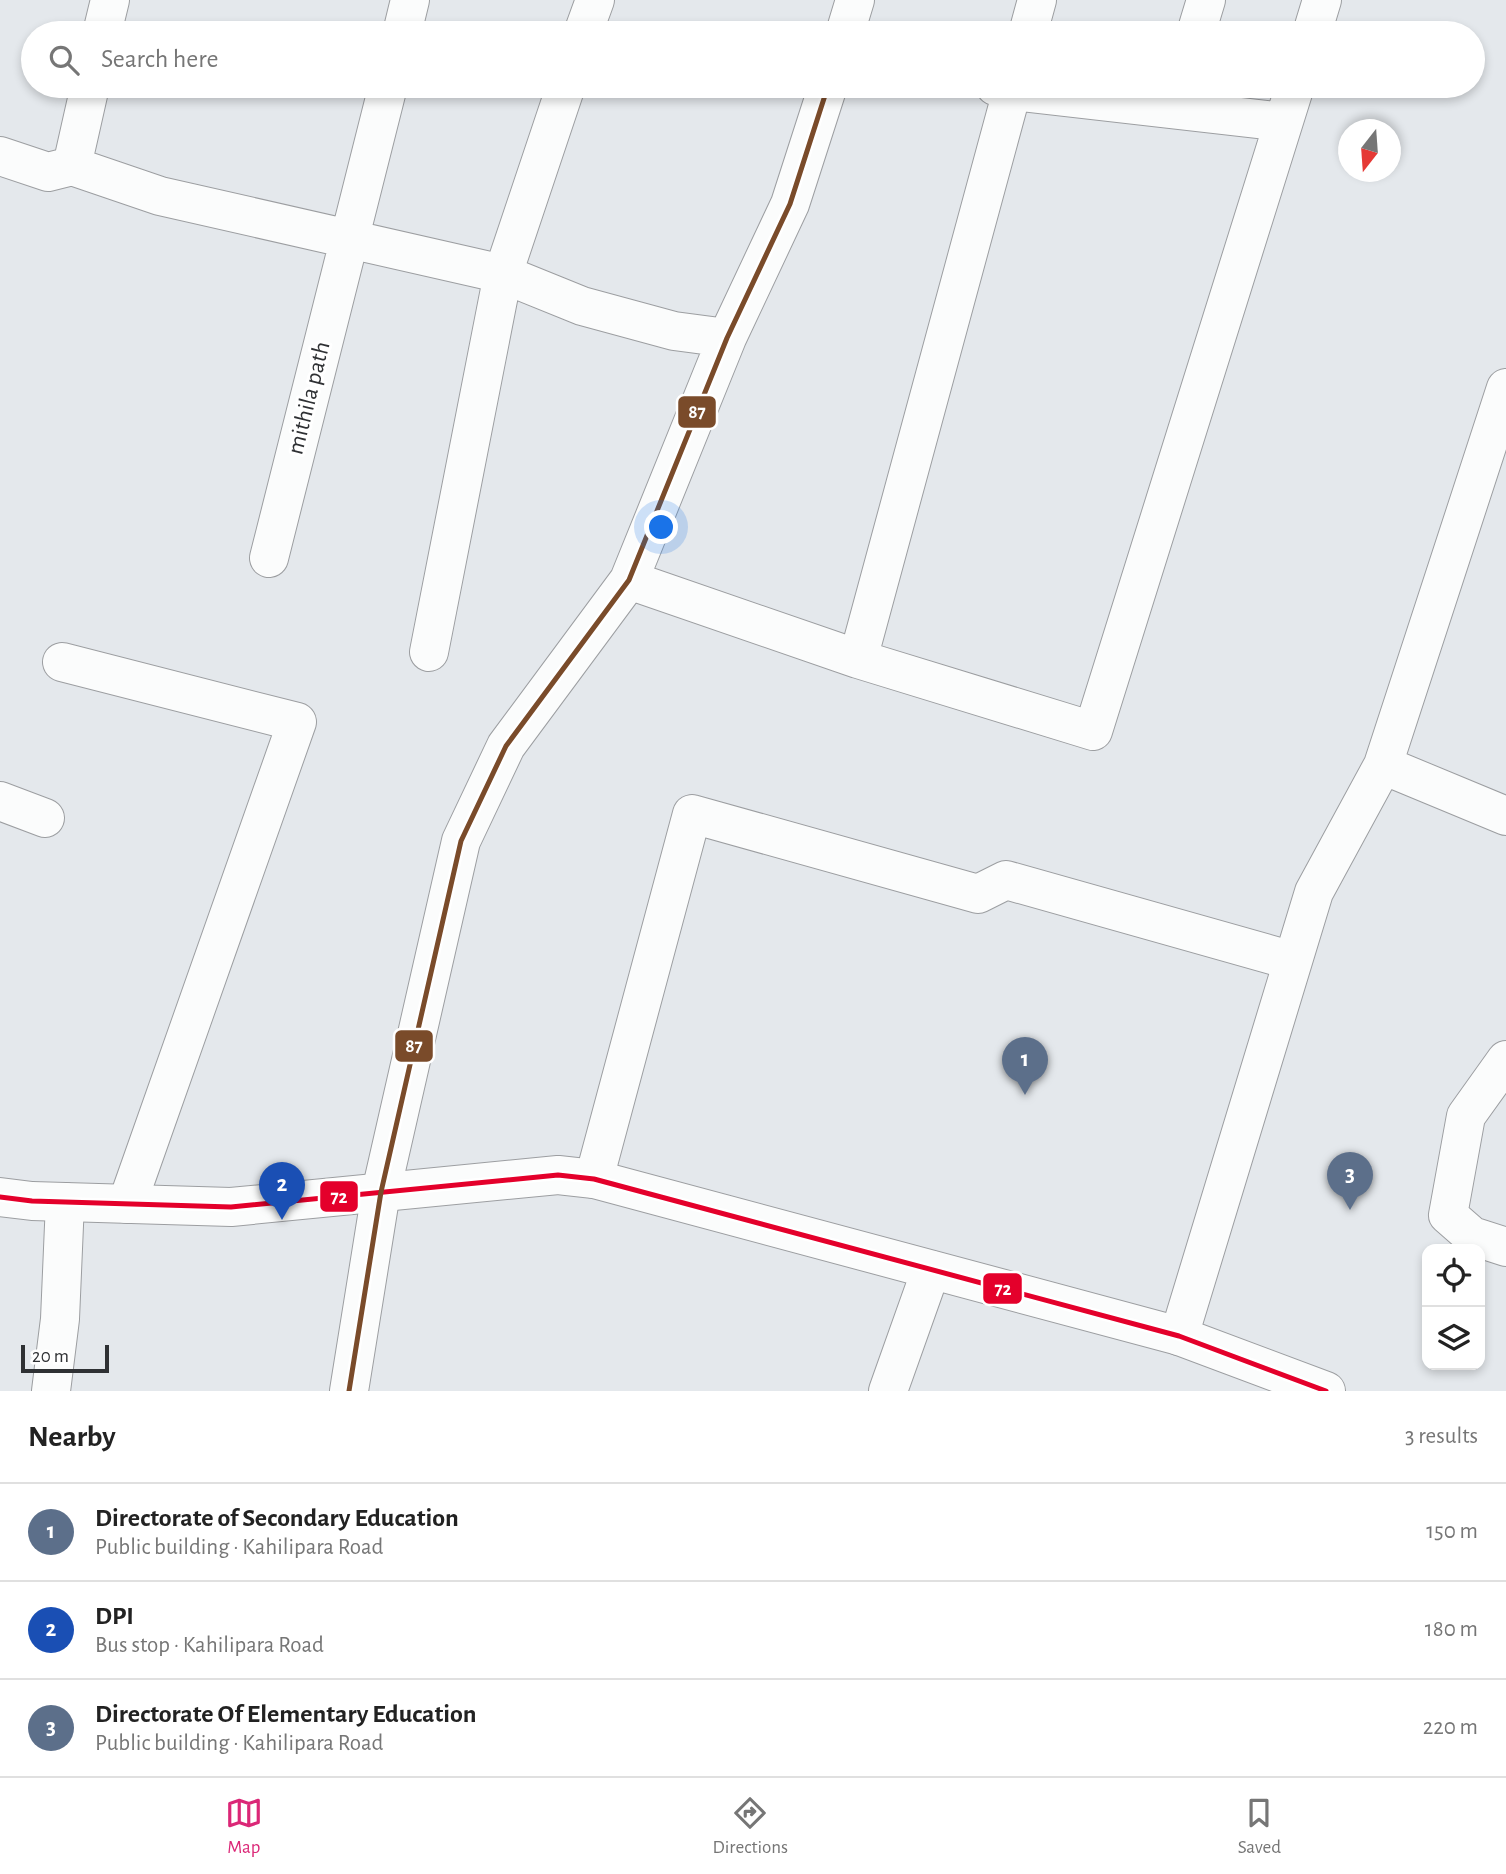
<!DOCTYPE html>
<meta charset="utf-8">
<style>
:root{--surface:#fff;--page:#f2f2f2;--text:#222;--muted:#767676;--line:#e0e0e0;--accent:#db2777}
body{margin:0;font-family:"Alegreya Sans",sans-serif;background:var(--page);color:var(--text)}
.controls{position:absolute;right:21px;bottom:21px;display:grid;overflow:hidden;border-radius:14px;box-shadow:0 4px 10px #0003}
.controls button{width:63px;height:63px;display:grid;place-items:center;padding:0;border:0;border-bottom:2px solid var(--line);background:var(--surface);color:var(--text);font:35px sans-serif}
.compass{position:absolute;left:1338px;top:119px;width:63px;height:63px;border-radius:50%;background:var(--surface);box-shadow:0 4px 10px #0003;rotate:197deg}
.scale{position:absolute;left:21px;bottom:18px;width:88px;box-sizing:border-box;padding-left:7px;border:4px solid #2f3134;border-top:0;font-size:19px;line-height:24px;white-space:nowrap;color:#2f3134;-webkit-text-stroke:5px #fff;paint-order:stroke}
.you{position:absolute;left:662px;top:528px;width:24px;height:24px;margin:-18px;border:5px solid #fff;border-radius:50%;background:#1a73e8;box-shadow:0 0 0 10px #1a73e833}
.badge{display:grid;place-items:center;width:46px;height:46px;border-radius:50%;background:var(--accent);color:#fff;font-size:23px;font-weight:700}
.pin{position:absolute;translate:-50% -58px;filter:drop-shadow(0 2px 4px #0008)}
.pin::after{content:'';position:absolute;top:37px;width:24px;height:21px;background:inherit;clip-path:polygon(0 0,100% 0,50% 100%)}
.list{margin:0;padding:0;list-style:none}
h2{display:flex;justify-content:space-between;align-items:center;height:91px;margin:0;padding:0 28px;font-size:30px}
h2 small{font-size:23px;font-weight:400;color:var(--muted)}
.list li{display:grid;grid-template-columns:46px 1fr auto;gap:21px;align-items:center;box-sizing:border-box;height:98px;padding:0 28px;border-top:2px solid var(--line)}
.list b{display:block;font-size:26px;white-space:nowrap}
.list p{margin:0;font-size:23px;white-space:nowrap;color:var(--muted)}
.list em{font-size:23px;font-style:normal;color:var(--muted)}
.icon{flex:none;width:38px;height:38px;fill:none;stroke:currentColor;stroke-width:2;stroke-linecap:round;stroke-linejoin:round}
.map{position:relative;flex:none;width:1506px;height:1391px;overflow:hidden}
.search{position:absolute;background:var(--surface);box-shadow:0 4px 10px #0003;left:21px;right:21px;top:21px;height:77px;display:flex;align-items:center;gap:18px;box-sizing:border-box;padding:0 24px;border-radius:38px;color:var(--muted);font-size:26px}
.sheet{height:385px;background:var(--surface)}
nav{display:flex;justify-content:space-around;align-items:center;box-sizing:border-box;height:98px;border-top:2px solid var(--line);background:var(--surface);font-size:19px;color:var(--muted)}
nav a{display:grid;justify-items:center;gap:4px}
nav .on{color:var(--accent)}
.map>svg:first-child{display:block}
</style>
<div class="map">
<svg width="1506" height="1391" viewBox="0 0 1506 1391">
<rect width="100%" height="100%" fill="#e4e8ec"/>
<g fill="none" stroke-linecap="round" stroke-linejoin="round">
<g stroke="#9c9ea1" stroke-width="40">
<path id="minor" d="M102,33L110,0
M402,33L410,0
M583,33L595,0
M845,33L855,0
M1028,33L1037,0
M1196,33L1206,0
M1312,33L1322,0
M1013,86L1012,91L1283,122
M0,156L48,172L72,166L160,196L503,274L582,306L674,331L727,338
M72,166L90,86
M269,558L388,86
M629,580L858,659L1093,731L1295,86
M429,652L503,274L566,86
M858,659L1012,91L995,86
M62,662L297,722L127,1204
M1383,765L1506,816
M0,801L45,818
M1506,1060L1466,1116L1448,1215L1472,1236L1506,1247
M594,1179L692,814L978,894L1006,880L1293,961
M1179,1336L1314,892L1383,765L1506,388
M51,1391L60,1319L65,1202
M349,1391L381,1192L461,841L506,746L629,580L727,338L790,204L828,86
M888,1391L931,1270"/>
</g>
<g stroke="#9c9ea1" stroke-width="40">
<path id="major" d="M0,1197L32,1201L231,1207L558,1175L594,1179L1179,1336L1326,1391"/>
</g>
<use href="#minor" stroke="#fbfcfc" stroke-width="38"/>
<use href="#major" stroke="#fbfcfc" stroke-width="38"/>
<g stroke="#fff" stroke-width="10">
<path id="bus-1" d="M0,1197L32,1201L231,1207L558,1175L594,1179L1179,1336L1326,1391"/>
</g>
<g stroke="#fff" stroke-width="10">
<path id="bus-2" d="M349,1391L381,1192L461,841L506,746L629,580L727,338L790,204L828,86"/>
</g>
<use href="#bus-1" stroke="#e4002b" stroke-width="5"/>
<use href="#bus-2" stroke="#7a4b2a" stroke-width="5"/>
</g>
<g text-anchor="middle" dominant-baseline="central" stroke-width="6" stroke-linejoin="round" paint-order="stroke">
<g font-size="24" fill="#2f3134" stroke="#fff">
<text transform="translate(309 398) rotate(-76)">mithila path</text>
</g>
</g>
<g stroke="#fff" stroke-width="2.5">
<rect x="677" y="395" width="40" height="34" rx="7" fill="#7a4b2a"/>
<rect x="394" y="1029" width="40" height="34" rx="7" fill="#7a4b2a"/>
<rect x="319" y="1180" width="40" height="33" rx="7" fill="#e4002b"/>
<rect x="982" y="1272" width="41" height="33" rx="7" fill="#e4002b"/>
</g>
<g font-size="19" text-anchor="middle" font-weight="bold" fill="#fff">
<text x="697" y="418">87</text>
<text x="414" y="1052">87</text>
<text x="339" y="1203">72</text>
<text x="1003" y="1295">72</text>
</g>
</svg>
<div class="controls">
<button><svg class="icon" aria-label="locate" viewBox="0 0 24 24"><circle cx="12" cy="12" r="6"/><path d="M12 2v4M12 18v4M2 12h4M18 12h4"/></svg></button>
<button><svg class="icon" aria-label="layers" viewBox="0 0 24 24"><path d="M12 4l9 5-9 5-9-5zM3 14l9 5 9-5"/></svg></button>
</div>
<svg class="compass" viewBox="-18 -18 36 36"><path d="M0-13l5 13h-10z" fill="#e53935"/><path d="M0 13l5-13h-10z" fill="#767676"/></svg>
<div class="scale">20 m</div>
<div class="you"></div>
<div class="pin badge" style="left:1025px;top:1095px;background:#5c6f8a">1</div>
<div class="pin badge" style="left:282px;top:1220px;background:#1a4fb4">2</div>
<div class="pin badge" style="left:1350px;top:1210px;background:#5c6f8a">3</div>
<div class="search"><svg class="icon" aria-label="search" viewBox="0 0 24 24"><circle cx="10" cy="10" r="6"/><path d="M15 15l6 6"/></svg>Search here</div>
</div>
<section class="sheet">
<h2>Nearby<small>3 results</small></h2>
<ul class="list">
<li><span class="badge" style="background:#5c6f8a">1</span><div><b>Directorate of Secondary Education</b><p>Public building · Kahilipara Road</p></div><em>150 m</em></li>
<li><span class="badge" style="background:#1a4fb4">2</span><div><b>DPI</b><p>Bus stop · Kahilipara Road</p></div><em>180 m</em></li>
<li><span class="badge" style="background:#5c6f8a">3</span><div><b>Directorate Of Elementary Education</b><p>Public building · Kahilipara Road</p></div><em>220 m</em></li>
</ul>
</section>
<nav>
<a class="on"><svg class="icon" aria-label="map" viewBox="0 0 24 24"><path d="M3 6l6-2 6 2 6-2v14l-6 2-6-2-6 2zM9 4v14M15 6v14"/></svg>Map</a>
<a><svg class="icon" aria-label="directions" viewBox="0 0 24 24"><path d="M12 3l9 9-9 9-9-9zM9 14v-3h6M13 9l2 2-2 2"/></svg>Directions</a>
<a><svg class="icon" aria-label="saved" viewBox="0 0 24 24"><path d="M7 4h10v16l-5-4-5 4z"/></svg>Saved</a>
</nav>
